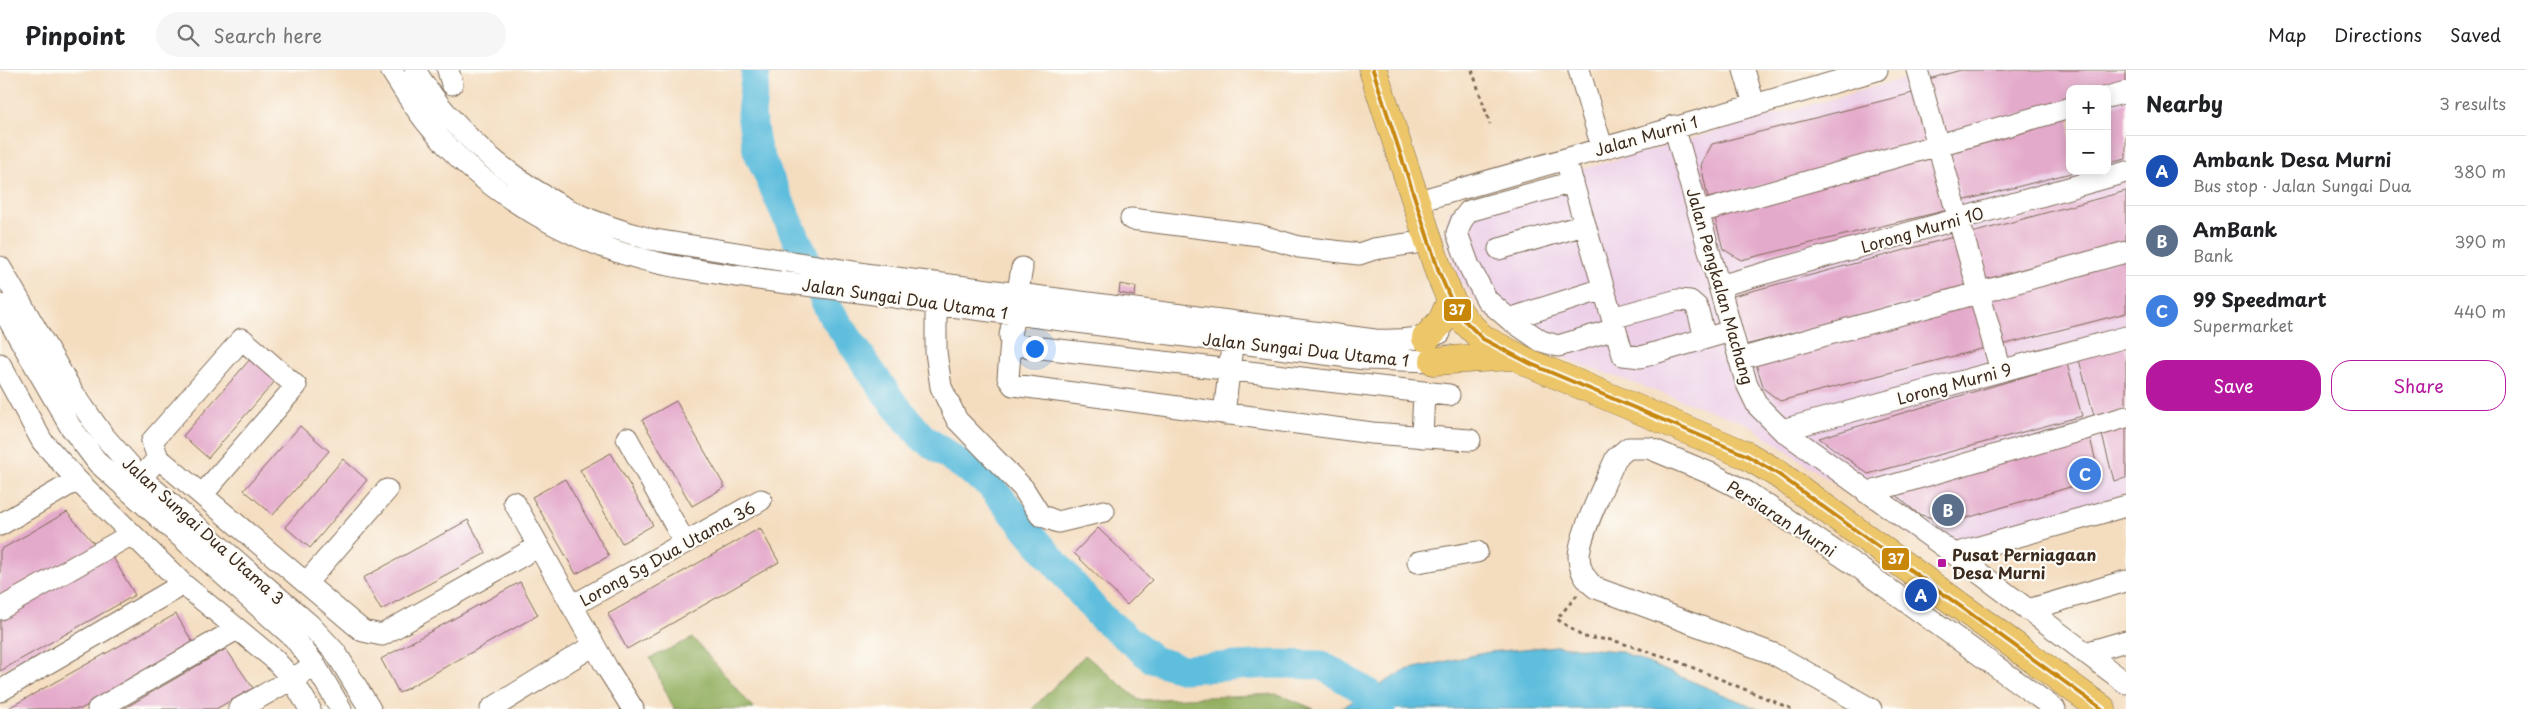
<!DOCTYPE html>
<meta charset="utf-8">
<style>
:root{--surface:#fff;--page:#f6f6f6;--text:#202124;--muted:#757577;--line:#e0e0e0;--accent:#b5179e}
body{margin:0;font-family:"Playpen Sans",sans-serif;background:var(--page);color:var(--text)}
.controls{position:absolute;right:15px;top:15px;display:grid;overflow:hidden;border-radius:10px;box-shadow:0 2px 12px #0003}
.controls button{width:45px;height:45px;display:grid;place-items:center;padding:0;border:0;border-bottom:1px solid var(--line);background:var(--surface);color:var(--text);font:25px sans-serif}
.you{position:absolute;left:1034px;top:278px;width:18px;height:18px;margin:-12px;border:4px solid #fff;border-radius:50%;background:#1a73e8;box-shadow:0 0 0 8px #1a73e833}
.badge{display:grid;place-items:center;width:32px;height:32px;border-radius:50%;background:var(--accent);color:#fff;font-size:16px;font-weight:700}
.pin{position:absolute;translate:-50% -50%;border:2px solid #fff;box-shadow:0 1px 5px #0006}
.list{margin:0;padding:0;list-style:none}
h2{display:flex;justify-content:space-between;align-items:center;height:65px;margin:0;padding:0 20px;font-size:21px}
h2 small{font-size:16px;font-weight:400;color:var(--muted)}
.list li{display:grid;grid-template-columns:32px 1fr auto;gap:15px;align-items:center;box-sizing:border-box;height:70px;padding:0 20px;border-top:1px solid var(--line)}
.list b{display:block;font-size:19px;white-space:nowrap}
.list p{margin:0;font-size:16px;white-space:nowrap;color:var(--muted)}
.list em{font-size:16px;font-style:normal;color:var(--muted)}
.actions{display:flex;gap:10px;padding:15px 20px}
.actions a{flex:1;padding:11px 0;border:1px solid var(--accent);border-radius:20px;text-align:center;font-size:18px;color:var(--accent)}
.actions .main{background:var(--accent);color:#fff}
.icon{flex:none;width:28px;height:28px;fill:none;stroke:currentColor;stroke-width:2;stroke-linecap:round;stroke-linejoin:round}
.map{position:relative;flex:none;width:2126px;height:639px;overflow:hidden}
header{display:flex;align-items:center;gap:30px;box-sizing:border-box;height:70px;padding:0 25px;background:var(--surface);border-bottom:1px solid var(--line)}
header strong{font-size:24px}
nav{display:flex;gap:28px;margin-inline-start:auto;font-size:18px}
.search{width:350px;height:45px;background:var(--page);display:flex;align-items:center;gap:12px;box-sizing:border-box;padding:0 18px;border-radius:28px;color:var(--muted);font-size:19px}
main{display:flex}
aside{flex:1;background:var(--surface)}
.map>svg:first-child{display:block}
</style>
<header>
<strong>Pinpoint</strong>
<div class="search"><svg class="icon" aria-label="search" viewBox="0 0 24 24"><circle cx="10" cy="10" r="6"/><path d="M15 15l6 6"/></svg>Search here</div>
<nav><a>Map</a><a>Directions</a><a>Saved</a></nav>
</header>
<main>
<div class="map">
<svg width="2126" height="639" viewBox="0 0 2126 639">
<rect width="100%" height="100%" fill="#fdfcf7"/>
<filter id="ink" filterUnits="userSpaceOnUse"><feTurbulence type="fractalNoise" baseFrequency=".02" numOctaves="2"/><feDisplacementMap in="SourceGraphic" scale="10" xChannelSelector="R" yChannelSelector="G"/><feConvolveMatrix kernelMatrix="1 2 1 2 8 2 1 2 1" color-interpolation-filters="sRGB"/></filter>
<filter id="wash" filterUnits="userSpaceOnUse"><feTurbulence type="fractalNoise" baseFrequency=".0096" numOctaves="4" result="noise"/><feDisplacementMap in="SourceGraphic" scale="20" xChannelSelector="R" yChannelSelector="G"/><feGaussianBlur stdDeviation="1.12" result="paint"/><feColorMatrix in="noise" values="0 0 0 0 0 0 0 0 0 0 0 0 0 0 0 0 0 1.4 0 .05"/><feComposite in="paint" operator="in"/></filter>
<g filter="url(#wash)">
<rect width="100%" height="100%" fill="#f4ddbf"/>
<path fill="#edd0e8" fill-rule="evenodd" d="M1934,0H2126V424L1931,480L1748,354L1566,289L1490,248L1458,209L1445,164L1449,140L1558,106ZM2070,19H2107V101H2070Z"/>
<path fill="#94b062" stroke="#686d40" d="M693,568L754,639H674L650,588Z
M1085,585L1139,630L1278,624L1314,639H1032Z"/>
<path fill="#5fbedd" stroke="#4d747e" d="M1556,576L1619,581L1758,639H1340L1406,600L1489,582Z"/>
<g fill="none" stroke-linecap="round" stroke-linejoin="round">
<path stroke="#5fbedd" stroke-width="29" d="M756,0L751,44L757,80L796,168L829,240L892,332L923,368L988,413L1099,545L1154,590L1183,599L1274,594L1321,595L1367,622L1381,639"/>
</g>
<g id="blocks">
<path fill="#e4aacb" d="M1961,0H2126V17L2070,19V31L1940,64L1925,10Z
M1917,22L1930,74L1708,128L1701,95L1712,74Z
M2126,33V89L2107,93V38Z
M2070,47V101L2075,102L1962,131L1948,79Z
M1935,86L1948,140L1741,190L1723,179L1713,141Z
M2126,121V178L1982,217L1968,164Z
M1957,166L1970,217L1745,275L1733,226Z
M2126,189V243L1998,276L1986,227Z
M1120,214L1136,217L1135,226L1119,223Z
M1974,230L1985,278L1780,331L1764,319L1754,288Z
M2126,277V340L2095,349L2079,290Z
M252,287L277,309L208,388L183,366Z
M2067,294L2082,346L1868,404L1819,368Z
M676,331L725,417L692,436L642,350Z
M2126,354V408L2114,411L2101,361Z
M300,356L329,381L273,445L244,420Z
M2089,364L2100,408L1950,453L1918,444L1895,424Z
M611,383L653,455L622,473L580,400Z
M343,389L367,410L310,478L285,457Z
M565,409L609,486L576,504L532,427Z
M67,442L97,477L0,532V480Z
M468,450L486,483L381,540L363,508Z
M760,458L779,492L627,579L608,544Z
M1098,458L1152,510L1127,535L1074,483Z
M111,484L135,525L0,601V548Z
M520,512L538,545L399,623L381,589Z
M176,544L193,573L81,639H7Z
M226,579L253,618L216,639H123Z"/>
</g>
</g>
<g filter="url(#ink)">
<use href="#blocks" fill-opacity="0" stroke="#7c6956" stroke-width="1"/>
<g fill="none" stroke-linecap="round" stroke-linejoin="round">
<g stroke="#7c6956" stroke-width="23">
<path id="minor" d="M391,0C404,20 416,41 432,59C487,125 579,177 663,194C753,212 845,217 936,234L1364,289L1434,291L1449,286
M415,0C451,60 510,110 573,142C597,154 623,161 649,169L873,205L1375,270C1398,271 1418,270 1440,263
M448,0L452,14
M1579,0L1602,77
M1744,0L1754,34
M1917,0L2001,301
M2107,27L2126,22
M1674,56L1746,312L1757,335L1782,360L1954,484L2126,613
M1569,100L1623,285L1641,287L1731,261
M1573,112L1469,141L1462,150L1457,163L1469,196L1487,230L1509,249L1541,271L1558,276L1615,259
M1415,132L1877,0
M1700,142L2070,38
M1131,149L1259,165L1299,177L1359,184L1374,179L1428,171
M1499,179L1585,155
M0,197L72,321L103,365L141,408L310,555L336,583L370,639
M1022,198L1010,266L1011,271L1016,275L1449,325
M1719,216L2126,102
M936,234V282L941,317L957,350L1023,418L1040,445L1058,452L1104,441
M0,235L70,356L98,393L294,568L315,595L341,639
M1612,248L1678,230L1690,231L1697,237L1705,268
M1509,249L1603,219
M1011,271L1008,308L1013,315L1372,363L1470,370
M1739,289L2126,182
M0,294L42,371L77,410L183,514L274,589L292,609L310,639
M1224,344L1231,285
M1782,360L2126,267
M1422,367L1424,322
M627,368L685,473
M159,391L152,371L242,269L296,316L202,425
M141,408L154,393L163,392L353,553L363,561L382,565L539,476
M1867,423L2126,347
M514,432L607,598L633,639
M0,455L77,410
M1954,484L2126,436
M1418,492L1477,482
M306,513L387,420
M572,536L761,430
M0,539L132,464
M2028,540L2126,511
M2085,583L2126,571
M0,621L183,514
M98,639L237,559
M239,639L304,602
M491,639L594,575
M1871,639L1774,584L1596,518C1585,510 1579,500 1579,486C1580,463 1606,411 1616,388L1628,378H1649L1712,404L1747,422L1858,497L2055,639"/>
</g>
<g stroke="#7c6956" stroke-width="29">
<path id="major" d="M1373,0L1439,202L1451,230L1465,251L1483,269L1531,294L1746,385L1778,404L2102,639
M1426,268L1442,251L1451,230
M1434,291L1513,286"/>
</g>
<path stroke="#7c6956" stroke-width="3" stroke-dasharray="4 4" stroke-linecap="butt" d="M1472,0L1490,54
M1577,525L1557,549L1583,567L1612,570L1672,589L1792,639"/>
<use href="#minor" stroke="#fff" stroke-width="21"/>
<use href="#major" stroke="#ecc669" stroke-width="28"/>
<g stroke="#fdfcf7" stroke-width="8">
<path id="bus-1" d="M1373,0L1439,202L1451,230L1465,251L1483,269L1531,294L1746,385L1778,404L2102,639"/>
</g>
<use href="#bus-1" stroke="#c88708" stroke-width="4"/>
</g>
</g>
<rect fill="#b5179e" stroke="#fdfcf7" stroke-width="2" x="1937" y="488" width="10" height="10" rx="2.5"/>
<g text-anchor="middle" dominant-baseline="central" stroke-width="4.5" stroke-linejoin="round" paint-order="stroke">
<g font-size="16" fill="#3b2a1e" stroke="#fdfcf7">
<text transform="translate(1646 65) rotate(-16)">Jalan Murni 1</text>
<text transform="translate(1922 159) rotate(-16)">Lorong Murni 10</text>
<text transform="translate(1721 216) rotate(74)">Jalan Pengkalan Machang</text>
<text transform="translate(905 228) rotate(8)">Jalan Sungai Dua Utama 1</text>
<text transform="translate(1306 279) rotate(6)">Jalan Sungai Dua Utama 1</text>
<text transform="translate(1954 313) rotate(-15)">Lorong Murni 9</text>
<text transform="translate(1782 448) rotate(33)">Persiaran Murni</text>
<text transform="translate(204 460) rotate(42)">Jalan Sungai Dua Utama 3</text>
<text transform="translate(667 483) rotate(-29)">Lorong Sg Dua Utama 36</text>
</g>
<g font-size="16" font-weight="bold" fill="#3b2a1e" stroke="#fdfcf7" text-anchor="start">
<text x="1952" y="484">Pusat Perniagaan<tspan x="1952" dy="18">Desa Murni</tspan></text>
</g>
</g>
<g stroke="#fdfcf7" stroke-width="2">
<rect x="1443" y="228" width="29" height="24" rx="5" fill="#c88708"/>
<rect x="1881" y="477" width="29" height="24" rx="5" fill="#c88708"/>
</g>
<g font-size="14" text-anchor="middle" font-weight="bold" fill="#fff">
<text x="1457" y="245">37</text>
<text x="1896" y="494">37</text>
</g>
</svg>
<div class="controls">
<button>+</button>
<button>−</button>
</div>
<div class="you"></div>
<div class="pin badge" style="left:1921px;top:525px;background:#1a4fb4">A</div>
<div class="pin badge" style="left:1948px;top:440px;background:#5c6f8a">B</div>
<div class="pin badge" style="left:2085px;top:404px;background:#3f7fe0">C</div>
</div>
<aside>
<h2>Nearby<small>3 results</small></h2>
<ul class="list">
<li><span class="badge" style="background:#1a4fb4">A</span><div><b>Ambank Desa Murni</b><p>Bus stop · Jalan Sungai Dua</p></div><em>380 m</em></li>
<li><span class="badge" style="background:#5c6f8a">B</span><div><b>AmBank</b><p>Bank</p></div><em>390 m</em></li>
<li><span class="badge" style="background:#3f7fe0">C</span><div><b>99 Speedmart</b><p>Supermarket</p></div><em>440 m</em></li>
</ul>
<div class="actions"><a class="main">Save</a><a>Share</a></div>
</aside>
</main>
